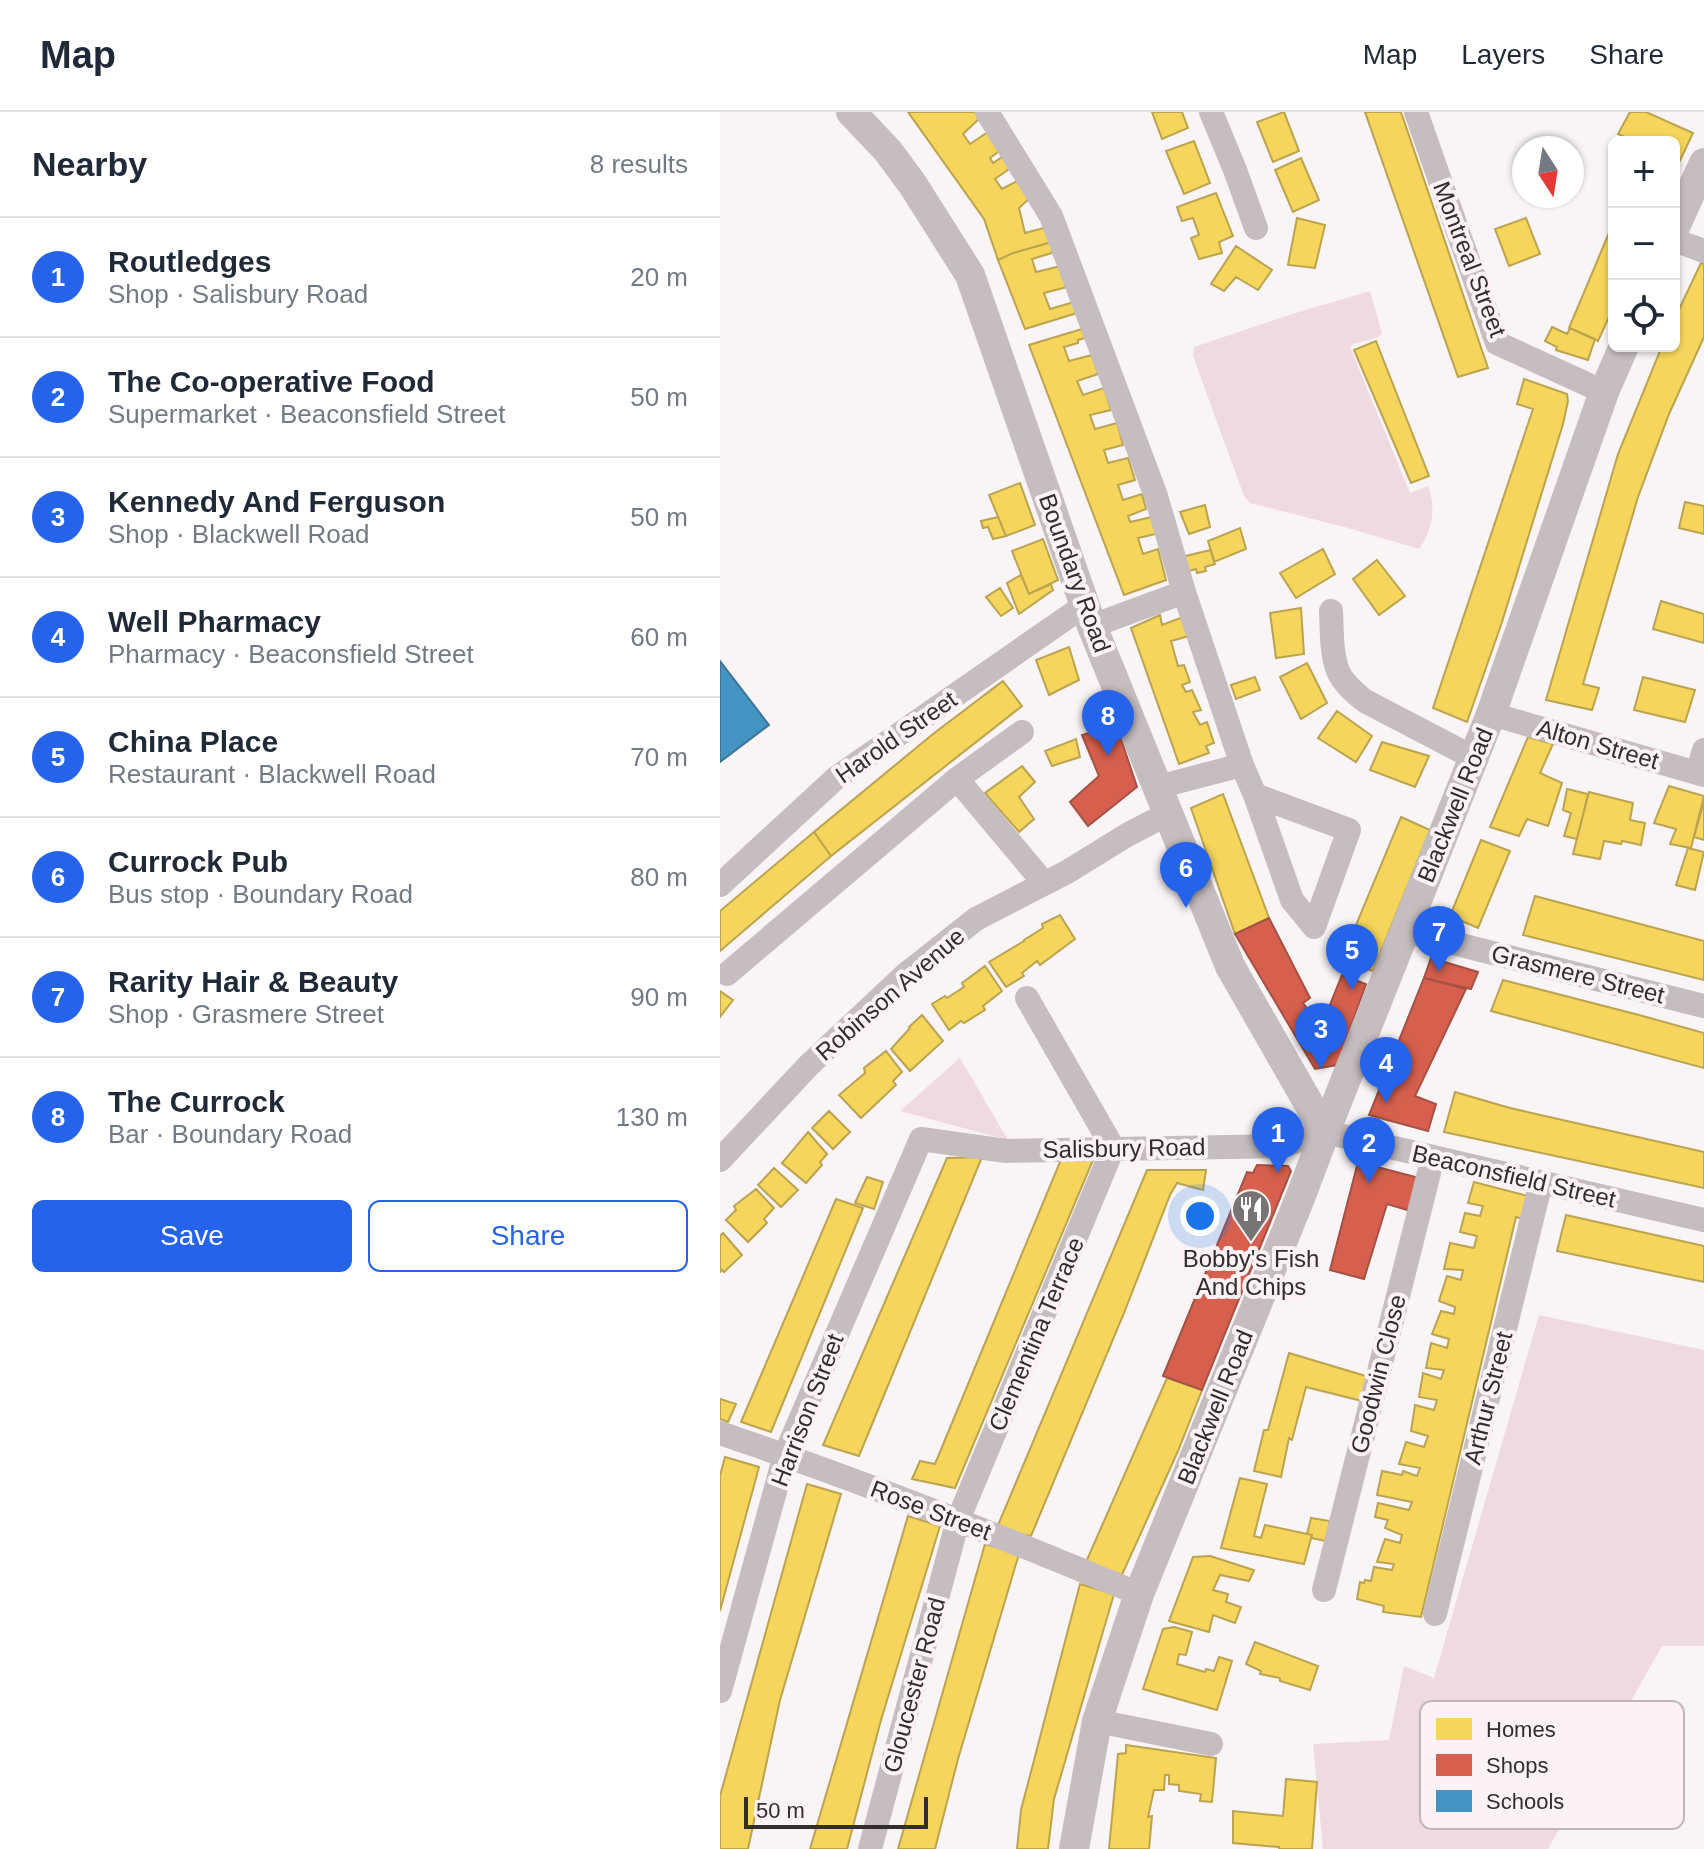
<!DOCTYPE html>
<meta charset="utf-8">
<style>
:root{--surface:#fff;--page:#f2f2f3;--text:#1f2937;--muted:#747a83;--line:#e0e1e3;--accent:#2563eb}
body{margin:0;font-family:Helvetica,sans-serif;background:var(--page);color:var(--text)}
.controls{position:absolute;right:24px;top:24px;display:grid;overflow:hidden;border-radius:12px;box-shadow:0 2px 6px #0004}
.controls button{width:72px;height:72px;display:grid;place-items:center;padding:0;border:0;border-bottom:2px solid var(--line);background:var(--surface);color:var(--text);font:40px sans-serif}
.compass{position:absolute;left:792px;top:24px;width:72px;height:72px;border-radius:50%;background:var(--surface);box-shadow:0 2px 6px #0004;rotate:168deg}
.scale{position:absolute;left:24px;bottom:20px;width:184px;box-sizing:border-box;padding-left:8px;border:4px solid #322e30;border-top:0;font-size:22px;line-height:28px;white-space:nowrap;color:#322e30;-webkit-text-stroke:6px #fcf1f5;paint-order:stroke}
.you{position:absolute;left:480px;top:1104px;width:28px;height:28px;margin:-20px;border:6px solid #fff;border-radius:50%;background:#1a73e8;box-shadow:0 0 0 12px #1a73e833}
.badge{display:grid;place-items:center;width:52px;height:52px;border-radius:50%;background:var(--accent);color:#fff;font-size:26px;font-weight:700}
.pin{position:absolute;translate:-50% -66px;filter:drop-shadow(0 2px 4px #0008)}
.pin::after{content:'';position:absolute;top:42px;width:28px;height:24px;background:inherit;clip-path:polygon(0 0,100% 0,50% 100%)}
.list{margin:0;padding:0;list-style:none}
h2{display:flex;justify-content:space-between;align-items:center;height:104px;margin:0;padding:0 32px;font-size:34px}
h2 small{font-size:26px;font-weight:400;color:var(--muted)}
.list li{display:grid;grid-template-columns:52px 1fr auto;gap:24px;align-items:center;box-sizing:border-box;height:120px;padding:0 32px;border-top:2px solid var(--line)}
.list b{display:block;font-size:30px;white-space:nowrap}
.list p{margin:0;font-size:26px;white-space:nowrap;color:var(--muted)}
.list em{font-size:26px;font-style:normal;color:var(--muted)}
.actions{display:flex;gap:16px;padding:24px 32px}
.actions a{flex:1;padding:18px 0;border:2px solid var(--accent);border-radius:12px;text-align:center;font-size:28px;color:var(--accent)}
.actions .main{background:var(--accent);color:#fff}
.icon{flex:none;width:44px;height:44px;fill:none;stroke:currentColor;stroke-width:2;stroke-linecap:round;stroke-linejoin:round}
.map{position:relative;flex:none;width:984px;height:1737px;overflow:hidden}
header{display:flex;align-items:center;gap:48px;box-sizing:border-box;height:112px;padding:0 40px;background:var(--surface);border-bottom:2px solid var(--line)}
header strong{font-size:38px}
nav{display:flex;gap:44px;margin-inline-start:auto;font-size:28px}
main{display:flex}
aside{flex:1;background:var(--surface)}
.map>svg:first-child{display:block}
</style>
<header>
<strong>Map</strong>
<nav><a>Map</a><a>Layers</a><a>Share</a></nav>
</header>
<main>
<aside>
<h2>Nearby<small>8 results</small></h2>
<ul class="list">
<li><span class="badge">1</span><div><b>Routledges</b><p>Shop · Salisbury Road</p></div><em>20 m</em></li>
<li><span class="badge">2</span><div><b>The Co-operative Food</b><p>Supermarket · Beaconsfield Street</p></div><em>50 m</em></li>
<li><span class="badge">3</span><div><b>Kennedy And Ferguson</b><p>Shop · Blackwell Road</p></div><em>50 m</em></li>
<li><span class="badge">4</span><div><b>Well Pharmacy</b><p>Pharmacy · Beaconsfield Street</p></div><em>60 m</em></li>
<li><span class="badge">5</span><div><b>China Place</b><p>Restaurant · Blackwell Road</p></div><em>70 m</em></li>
<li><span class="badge">6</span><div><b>Currock Pub</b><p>Bus stop · Boundary Road</p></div><em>80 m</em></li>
<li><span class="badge">7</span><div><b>Rarity Hair &amp; Beauty</b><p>Shop · Grasmere Street</p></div><em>90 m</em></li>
<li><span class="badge">8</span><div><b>The Currock</b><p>Bar · Boundary Road</p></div><em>130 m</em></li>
</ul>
<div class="actions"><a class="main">Save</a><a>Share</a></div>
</aside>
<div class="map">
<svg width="984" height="1737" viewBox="0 0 984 1737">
<rect width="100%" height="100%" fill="#f9f4f6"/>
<path fill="#f0dae2" d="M650,179L662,221L659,225L633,232L630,235L690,381L708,374C716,396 713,418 699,437L628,416L530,391L524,384L473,244L474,235L569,203Z
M240,946L288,1028L180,999Z
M819,1203L984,1238V1534H942L828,1737H603L593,1632L669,1628L684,1554L714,1566Z"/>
<path fill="#f6d55c" stroke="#bba34f" stroke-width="2" d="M188,0H255L260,6L243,22L250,32L271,18L282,37L270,46L273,51L285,43L292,55L275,67L282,77L303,66L312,84L299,96L305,121L324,116L332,130L293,141L278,148L264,107Z
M432,0H462L468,16L442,27Z
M564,0L579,39L553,50L537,10Z
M645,0H681L768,256L738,265Z
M910,0H926L973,21L954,61V30H933L925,26L924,30H915L898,22Z
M474,29L490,71L464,82L446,39Z
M581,46L599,88L573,100L555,58Z
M496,81L513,124L499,130L502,141L479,147L471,126L479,123L473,106L462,109L457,95Z
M577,106L605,113L595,156L568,153Z
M806,106L820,142L789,154L775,117Z
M894,109V194L878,229L849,216Z
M332,130V141L312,147L316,160L341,154L347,175L324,181L330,197L354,190L357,201L305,217L278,148L293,141Z
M516,134L552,158L538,178L516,165L504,179L491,172Z
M981,151L984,152V225L949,302L918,385L863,572L879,576L872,598L826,588L898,342L942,234H954V208Z
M832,215L847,222L850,216L875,227L868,248L836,238L837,235L825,229Z
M362,217L365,226L358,228V231L344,235L349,249L372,243L378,262L357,269L363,283L384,276L391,298L370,303L375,317L397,311L403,333L384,338L388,351L408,346L415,368L398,373L403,388L422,382L426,397L408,404L410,410L432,405L436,422L418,426L423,442L438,437L446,468L404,483L309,233Z
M656,229L709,364L691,371L634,238Z
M804,267L847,282L848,289L843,312L782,510L747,610L713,596L813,297L797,292Z
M300,371L315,413L286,424L269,383Z
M965,390L984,394V422L959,416Z
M485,393L490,415L469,422L460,400Z
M278,405L286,424L273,427L268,415L263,416L261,409Z
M520,416L526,437L494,450L488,429Z
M323,427L338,468L309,482L292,439Z
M603,437L615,462L576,486L560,461Z
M491,438L495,452L485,455L486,459L477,461L476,457L465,460L461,445Z
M657,448L685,484L659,503L633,467Z
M301,463L309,482L331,472L333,478L299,502L287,471Z
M280,476L293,496L281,504L266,485Z
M941,489L984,502V531L933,517Z
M581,496L584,542L556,546L550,501Z
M440,503L442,513L463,505L469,524L451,529L458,554L464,553L470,570L462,573L466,580L472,578L481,598L473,600L480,613L487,610L494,631L486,634L489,641L459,652L411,516Z
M349,535L359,568L329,583L316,548Z
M587,551L607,591L581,607L560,565Z
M535,565L540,578L516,587L511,573Z
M923,565L975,578L965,610L914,598Z
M283,569L302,594L111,744L94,720L213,622Z
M617,599L652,624L636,650L598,626Z
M808,625L833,632L820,661L842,671L828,714L807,707L799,724L770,715Z
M356,627L360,645L332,654L325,639Z
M662,630L709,644L695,675L650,658Z
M302,654L315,670L299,685L314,707L299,720L265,681Z
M949,674L984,684L971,736L950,732L956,717L934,711Z
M847,677L868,682L857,727L844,724L851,701L843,698Z
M869,680L913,691L910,708L925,711L921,733L902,729L901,732L884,729L880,747L853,742Z
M503,682L549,806L515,822L471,696Z
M984,689V728L974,725Z
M681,705L710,718L653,859L621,849Z
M94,720L111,744L0,839V799Z
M761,728L790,739L758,816L730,804Z
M968,736L984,740L975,778L956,773Z
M815,784L984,829V868L803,823Z
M340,803L355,827L320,853L317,849L302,861L304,864L286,875L269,850L304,829V828L323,816L322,812Z
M265,854L282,879L263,894L265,898L244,911L241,909L229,918L212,892L225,884L227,886L244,875L242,871Z
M783,868L919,903L984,921V956L771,899Z
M0,879L13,888L0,905Z
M202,903L223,929L190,959L171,937L190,916L189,915Z
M166,939L182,960L173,969L176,973L141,1006L119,983L145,961L144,956Z
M735,980L790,996L984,1040V1076L724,1020Z
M109,999L130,1020L113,1037L92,1016Z
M88,1020L107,1042L100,1050L102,1053L86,1071L62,1051Z
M262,1045L139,1344L103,1333L227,1046Z
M342,1045L373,1048L235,1376L192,1367L200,1349L215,1352Z
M54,1056L78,1078L61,1095L38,1073Z
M427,1058H486L483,1078L457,1071L450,1083L404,1201L311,1424L276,1418Z
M147,1065L163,1070L154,1097L135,1091Z
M754,1070L808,1084L804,1107L796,1105L701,1505L663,1500L664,1494L637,1487L640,1470L644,1471L645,1468L651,1469L654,1455L672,1458L674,1452L657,1450L665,1427L680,1431L682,1423L665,1416L668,1408L655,1405L658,1391L689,1398L692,1390L657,1383L662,1359L682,1363L683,1359L697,1364L700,1356L679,1352L686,1330L704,1335L708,1324L691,1319L695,1293L714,1298L717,1288L699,1285L703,1261L721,1267L724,1258L706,1256L711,1231L727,1236L729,1227L712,1222L721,1199L734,1202L735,1195L719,1189L727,1164L741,1168L743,1158L724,1157L730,1131L754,1136L757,1124L740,1120L745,1101L760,1104L763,1094L748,1091Z
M36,1077L54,1096L44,1107L47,1111L28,1130L6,1108L16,1098L14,1094Z
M116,1087L143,1096L51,1320L21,1310Z
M846,1103L984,1134V1170L837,1139Z
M3,1121L22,1143L4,1160L2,1158L0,1160V1124Z
M569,1241L649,1265L642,1289L586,1275L572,1328L569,1326L561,1365L534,1359L544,1318H548Z
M447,1266L482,1278L458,1339L401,1465L366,1450Z
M0,1287L16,1292L8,1310L0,1307Z
M5,1345L39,1355L0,1499V1364Z
M520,1366L547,1372L534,1424L541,1426L545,1413L592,1423L584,1452L501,1436Z
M87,1372L121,1382L60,1588L28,1737H0V1684Z
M188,1404L220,1414L161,1608L127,1737H90Z
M591,1406L610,1409L606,1429L591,1426L592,1423L587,1422Z
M265,1432L299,1442L238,1647L215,1737H178Z
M490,1444L534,1458L529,1469L500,1463L493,1478L508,1482L506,1490L521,1495L515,1511L493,1503L489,1520L449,1509L473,1445Z
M360,1472L394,1482L334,1687L328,1737H297L301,1698Z
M454,1515L472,1520L466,1543L459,1542L457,1552L485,1560L486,1557L494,1559L499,1545L512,1549L497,1598L423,1577L443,1517Z
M535,1530L598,1554L590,1578L560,1569V1566L540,1562L541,1559L526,1552Z
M406,1633L496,1646L492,1690L480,1689L481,1682L459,1679V1673L449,1672V1663H445L444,1678H434L428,1705L432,1704L429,1737H389L398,1642L406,1641Z
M566,1667L597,1670L592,1737H559V1735L513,1731V1699L563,1704Z"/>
<path fill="#d6604d" stroke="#a55144" stroke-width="2" d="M396,612L417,675L368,714L350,690L379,664L362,623Z
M549,806L590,886L583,891L601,915L622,863L646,872L617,953L595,957L515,822Z
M711,846L758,860L751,877L704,866Z
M704,866L746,877L695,984L716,992L708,1019L649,1003Z
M638,1050L703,1067L694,1100L667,1092L644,1167L610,1158Z
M537,1053L568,1054L571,1059L482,1278L443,1264L527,1060L533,1061Z"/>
<path fill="#4393c3" stroke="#3e7597" stroke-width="2" d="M0,549L49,613L0,650Z"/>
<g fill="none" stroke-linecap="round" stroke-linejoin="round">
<path stroke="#c5bdc0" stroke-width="24" d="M267,0L331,104L436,384L464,480L522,653
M491,0L515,58L536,116
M696,0L777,231L884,280
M954,128L984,139
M611,499C612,518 611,541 618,559C623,571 635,581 645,589L754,646
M372,514L464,480
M771,602L984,663
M977,661L984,638
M237,667L324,771
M438,675L522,653L535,683L629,718L594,815L572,788L535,683
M0,773L116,666L365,493
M685,819L984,894
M7,862L237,667L302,620
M0,1048L89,953L185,863L256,807L347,760L407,723L449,701
M0,1321C142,1369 281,1424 419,1482
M604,1478L713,1045
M715,1502L821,1070
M0,1579L65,1343L201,1027L286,1039L562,1034L605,1020L984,1108
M377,1609L491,1632
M150,1737L238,1408L393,1036L307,886"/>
<path stroke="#c5bdc0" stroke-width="30" d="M131,0L168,39L193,73L250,163L372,514L510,854L605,1020
M954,117L984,51
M354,1737L377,1609L419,1482L580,1086L605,1020L771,602L884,280L904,234"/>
</g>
<defs>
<g id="restaurant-pin" transform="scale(2)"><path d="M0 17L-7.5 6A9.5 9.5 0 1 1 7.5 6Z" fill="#787375" stroke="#fcf1f5"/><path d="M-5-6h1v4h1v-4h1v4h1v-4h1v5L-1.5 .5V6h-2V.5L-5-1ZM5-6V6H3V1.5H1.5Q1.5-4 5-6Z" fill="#fff"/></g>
</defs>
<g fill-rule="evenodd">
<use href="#restaurant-pin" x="531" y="1097"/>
</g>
<g text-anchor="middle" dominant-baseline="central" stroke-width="8" stroke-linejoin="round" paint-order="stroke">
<g font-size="24" fill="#322e30" stroke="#fcf1f5">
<text transform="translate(750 147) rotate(69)">Montreal Street</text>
<text transform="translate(355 461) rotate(70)">Boundary Road</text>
<text transform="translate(176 625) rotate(-35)">Harold Street</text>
<text transform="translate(878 632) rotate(16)">Alton Street</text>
<text transform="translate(735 693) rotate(-68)">Blackwell Road</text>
<text transform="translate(858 862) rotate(14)">Grasmere Street</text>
<text transform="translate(170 882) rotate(-41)">Robinson Avenue</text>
<text transform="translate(404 1036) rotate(-1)">Salisbury Road</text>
<text transform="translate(794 1064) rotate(13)">Beaconsfield Street</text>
<text transform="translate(316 1222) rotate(-67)">Clementina Terrace</text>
<text transform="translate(658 1262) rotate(-76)">Goodwin Close</text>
<text transform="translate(768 1286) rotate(-76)">Arthur Street</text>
<text transform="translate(495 1295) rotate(-68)">Blackwell Road</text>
<text transform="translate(87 1298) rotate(-69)">Harrison Street</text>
<text transform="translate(211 1398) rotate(21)">Rose Street</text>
<text transform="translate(194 1573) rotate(-75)">Gloucester Road</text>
</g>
<g font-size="24" fill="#322e30" stroke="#fcf1f5">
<text x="531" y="1146">Bobby's Fish<tspan x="531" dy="28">And Chips</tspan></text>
</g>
</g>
<rect x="700" y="1589" width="264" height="128" rx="12" fill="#fcf1f5" stroke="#bfb6ba" stroke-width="2"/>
<rect x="716" y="1606" width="36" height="22" fill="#f6d55c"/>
<rect x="716" y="1642" width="36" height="22" fill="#d6604d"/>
<rect x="716" y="1678" width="36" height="22" fill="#4393c3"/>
<g font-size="22" fill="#322e30">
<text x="766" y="1625">Homes</text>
<text x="766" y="1661">Shops</text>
<text x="766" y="1697">Schools</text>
</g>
</svg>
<div class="controls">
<button>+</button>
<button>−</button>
<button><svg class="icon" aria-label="locate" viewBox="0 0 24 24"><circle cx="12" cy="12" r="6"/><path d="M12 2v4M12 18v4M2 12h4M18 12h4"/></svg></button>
</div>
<svg class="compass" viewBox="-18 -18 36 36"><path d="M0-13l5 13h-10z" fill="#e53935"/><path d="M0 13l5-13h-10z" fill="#747a83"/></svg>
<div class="scale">50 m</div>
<div class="you"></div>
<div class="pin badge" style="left:558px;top:1061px">1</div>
<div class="pin badge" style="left:649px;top:1071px">2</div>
<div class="pin badge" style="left:601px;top:957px">3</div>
<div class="pin badge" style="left:666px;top:991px">4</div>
<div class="pin badge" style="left:632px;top:878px">5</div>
<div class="pin badge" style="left:466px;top:796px">6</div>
<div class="pin badge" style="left:719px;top:860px">7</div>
<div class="pin badge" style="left:388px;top:644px">8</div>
</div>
</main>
